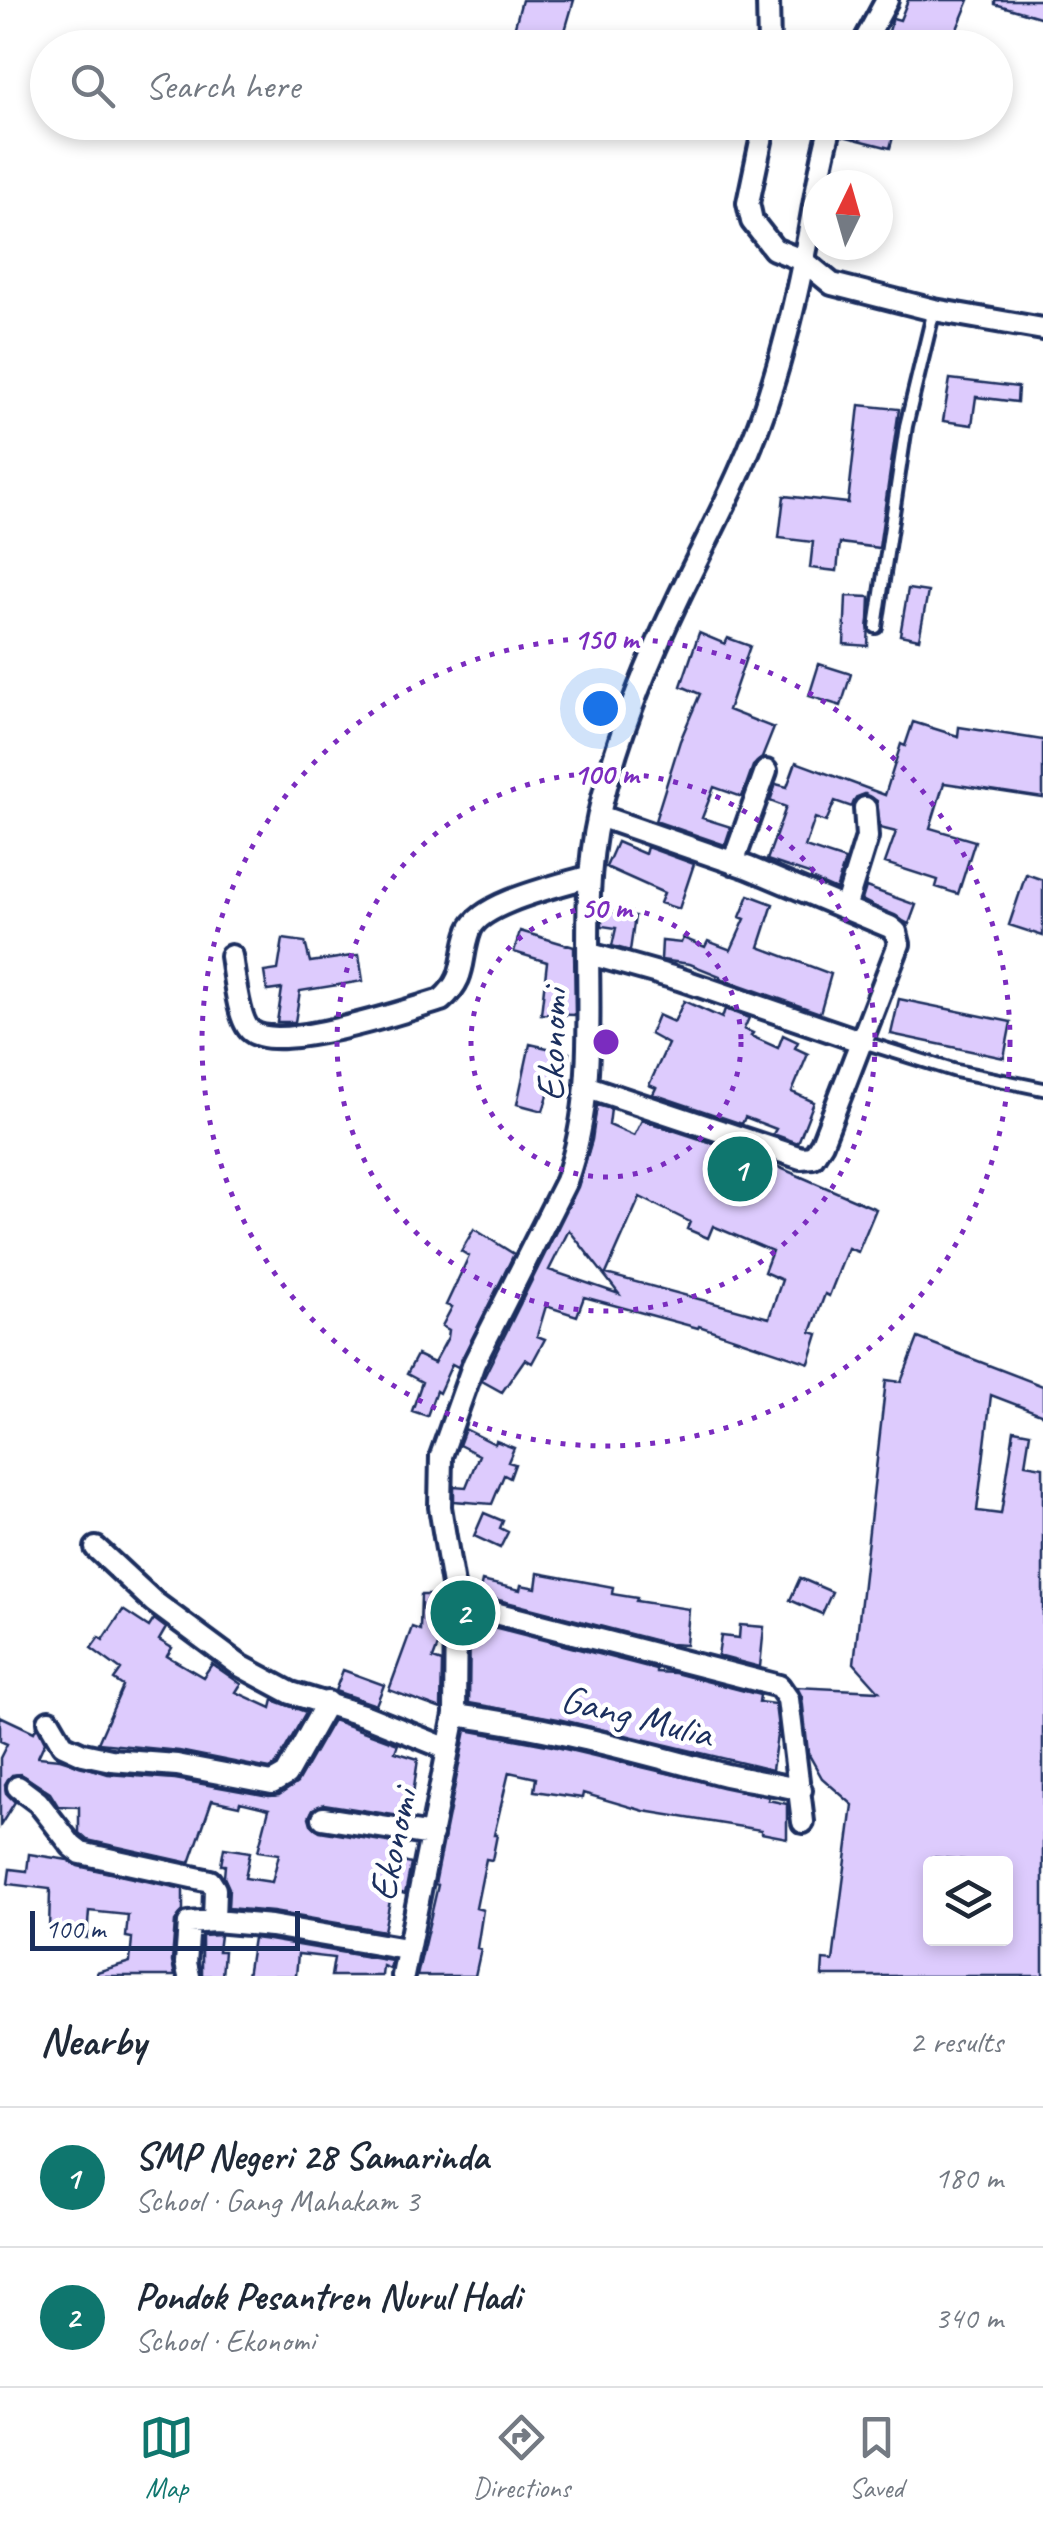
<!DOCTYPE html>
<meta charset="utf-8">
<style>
:root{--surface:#fff;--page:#f6f6f7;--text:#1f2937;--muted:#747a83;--line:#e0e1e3;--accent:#0f766e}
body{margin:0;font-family:Caveat,sans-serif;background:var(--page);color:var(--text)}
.controls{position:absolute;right:30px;bottom:30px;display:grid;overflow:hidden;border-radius:10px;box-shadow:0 5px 15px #0003}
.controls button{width:90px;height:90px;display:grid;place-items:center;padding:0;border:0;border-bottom:2px solid var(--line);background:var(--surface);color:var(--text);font:50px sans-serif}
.compass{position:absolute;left:803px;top:170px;width:90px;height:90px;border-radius:50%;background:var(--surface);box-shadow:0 5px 15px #0003;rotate:5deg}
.scale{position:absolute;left:30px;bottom:25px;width:270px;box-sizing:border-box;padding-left:10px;border:5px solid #1b2f5e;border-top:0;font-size:28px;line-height:35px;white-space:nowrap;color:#1b2f5e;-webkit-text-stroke:8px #fff;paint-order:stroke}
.you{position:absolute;left:600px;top:708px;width:35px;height:35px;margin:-25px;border:8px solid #fff;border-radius:50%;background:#1a73e8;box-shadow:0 0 0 15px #1a73e833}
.badge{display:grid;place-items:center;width:65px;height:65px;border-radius:50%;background:var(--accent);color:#fff;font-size:32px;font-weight:700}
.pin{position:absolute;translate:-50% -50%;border:5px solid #fff;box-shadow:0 2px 10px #0006}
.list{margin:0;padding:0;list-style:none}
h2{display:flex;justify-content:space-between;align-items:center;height:130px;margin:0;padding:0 40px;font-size:42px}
h2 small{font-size:32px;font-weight:400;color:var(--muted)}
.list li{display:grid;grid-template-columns:65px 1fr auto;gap:30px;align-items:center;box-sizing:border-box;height:140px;padding:0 40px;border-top:2px solid var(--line)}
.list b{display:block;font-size:38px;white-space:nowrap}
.list p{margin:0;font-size:32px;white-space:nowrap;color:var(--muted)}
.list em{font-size:32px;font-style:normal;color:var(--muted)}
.icon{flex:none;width:55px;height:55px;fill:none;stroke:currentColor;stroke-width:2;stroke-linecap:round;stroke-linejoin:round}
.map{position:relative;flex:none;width:1043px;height:1976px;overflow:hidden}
.search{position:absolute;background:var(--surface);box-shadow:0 5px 15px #0003;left:30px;right:30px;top:30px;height:110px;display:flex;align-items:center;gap:25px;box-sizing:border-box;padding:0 35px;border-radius:55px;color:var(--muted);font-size:38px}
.sheet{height:410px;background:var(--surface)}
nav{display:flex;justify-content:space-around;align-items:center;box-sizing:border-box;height:140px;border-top:2px solid var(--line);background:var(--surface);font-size:28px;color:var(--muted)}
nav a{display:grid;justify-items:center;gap:5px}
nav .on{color:var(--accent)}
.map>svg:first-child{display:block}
</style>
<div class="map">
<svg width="1043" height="1976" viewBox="0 0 1043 1976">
<rect width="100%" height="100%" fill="#fff"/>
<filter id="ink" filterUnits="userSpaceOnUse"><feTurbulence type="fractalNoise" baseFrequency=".01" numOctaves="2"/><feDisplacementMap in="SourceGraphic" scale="20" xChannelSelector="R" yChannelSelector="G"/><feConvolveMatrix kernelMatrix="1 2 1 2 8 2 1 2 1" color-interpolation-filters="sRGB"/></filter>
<g filter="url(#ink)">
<path fill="#ddcbfd" stroke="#1b2f5e" stroke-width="2.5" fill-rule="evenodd" d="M522,0H574L560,48H509Z
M908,0H969L957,29L964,32L959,48H884L893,18L900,20Z
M995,0H1043V18L995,4Z
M845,122H897L890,148L843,136Z
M950,379L1018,387L1017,402L976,397L972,425L943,421Z
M859,405L899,409L879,548L840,543L837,571L810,568L813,542L779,538L784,496L848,503Z
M908,589L928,592L919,639L900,635Z
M846,596L870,597L868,646L844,644Z
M699,633L725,644L728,638L750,646L728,710L774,728L762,758L753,766L742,797L714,787L702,818L731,827L725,845L655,821L680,741L700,694L681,686Z
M819,664L851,674L841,706L809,696Z
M913,722L958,736L959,727L1043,740V798L944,783L930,828L975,841L958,894L936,887L938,880L885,863L896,832L880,828L877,801L865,794L857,797L852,807L835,801L826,822L815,818L805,847L845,860L836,890L811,879L812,875L767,860L786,807L770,801L776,784L787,787L796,762L885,795L901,744L905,746Z
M617,842L645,854L647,847L694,864L679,909L660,903L664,893L606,867Z
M1026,874L1043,880V936L1009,925Z
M866,887L916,905L909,924L862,900Z
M749,895L773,904L759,947L831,974L820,1013L720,978V976L690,964L661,960L662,941L681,943L683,938L705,947L708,941L731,950L745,919L740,917Z
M602,910L635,916L630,951L612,946L616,928L602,926Z
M520,931L574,947L575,1015L541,1014L547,962L514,952Z
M283,939L305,942L310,962L359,955L363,981L300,991L295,1022H277L282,989L267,991L264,972L278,970Z
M899,999L1011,1022L1004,1058L891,1034Z
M684,1001L722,1018L725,1009L749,1018L744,1029L753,1033L751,1036L778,1048L783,1035L798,1042L795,1048L808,1054L792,1092L814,1102L798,1143L773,1134L776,1129L745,1117L742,1124L653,1094L656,1088L649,1085L668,1044L650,1034L658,1015L674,1022Z
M530,1044L569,1053L561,1085L552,1083L543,1111L517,1104Z
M597,1105L611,1109L609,1125L634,1136L642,1120L755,1157L876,1209L858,1252L848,1248L829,1296L825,1294L811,1332L818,1334L809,1363L699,1326L698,1328L584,1297L577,1316L546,1306L537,1336L545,1339L532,1363L525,1359L502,1392L482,1381L578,1187L592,1140ZM640,1197L690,1222L687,1229L708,1238L713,1226L772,1251L764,1272L782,1280L769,1318L606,1274ZM569,1230L605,1276L619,1294L549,1270Z
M474,1229L514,1254L458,1367L452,1364L439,1393L436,1391L427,1416L412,1411L422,1382L407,1374L417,1355L434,1363L448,1337L449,1330L442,1326L452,1307L446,1305L469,1256L461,1251Z
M918,1338L1043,1386V1415L991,1395L977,1511L1001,1514L1014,1430L1030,1433L1025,1464L1043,1467V1976H822L823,1960L833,1961L853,1805L822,1778L808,1753L802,1697L797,1687L879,1691L854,1663L886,1380L901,1382ZM931,1857L1006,1864V1941L930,1938V1930L924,1929Z
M465,1429L495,1444L496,1441L514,1448L508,1462L515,1464L510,1478L504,1475L492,1504L454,1501V1486L466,1487L479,1455L459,1445Z
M484,1513L503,1521L500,1528L508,1532L500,1548L474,1536Z
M538,1573L613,1587L612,1594L637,1598L636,1601L689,1609L686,1645L669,1644L479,1595L482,1581L520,1590L521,1585L536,1588Z
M800,1578L832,1592L822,1614L790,1600Z
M421,1595H441L442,1635L433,1659L442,1662L441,1709L389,1690L412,1627L420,1630Z
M123,1610L149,1627L154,1619L166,1628L159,1640L172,1648L167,1656L203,1677L212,1664L241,1684L236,1692L271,1708L273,1700L306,1712L276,1765L270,1769L179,1751L98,1743L123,1686L114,1680L121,1670L91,1648L99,1637L103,1640Z
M470,1621L656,1669V1672L675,1673L760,1695L759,1702L775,1704L778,1728L772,1770L558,1719L469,1703Z
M740,1625L764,1627L760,1667L718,1656L721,1636L739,1638Z
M343,1670L384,1685L376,1705L335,1691Z
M0,1716L34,1732L37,1726L45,1742L38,1757L60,1759L108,1774L175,1779L269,1796L279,1795L297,1783L333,1720L398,1744L395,1752L418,1759L412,1801L406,1817L324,1804L313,1809L309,1817L311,1824L320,1831L394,1843L391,1859L411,1864L405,1894L392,1890L384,1931L273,1912L228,1908L229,1888L224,1877L225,1865H221L224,1848L250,1852L245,1878L272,1882L279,1854L258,1851L269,1809L240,1802L239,1806L212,1800L190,1863L87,1840L79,1833V1807L58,1806L50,1793L21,1774L12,1775L5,1784L6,1793L15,1802L0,1826V1758L7,1744L0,1741Z
M466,1730L552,1746L769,1797L768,1800L787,1804V1838L761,1833V1830L644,1811L583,1793L582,1798L534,1791L536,1778L509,1772L494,1835H497L492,1860L486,1859L476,1908L483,1910L477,1948L481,1949L475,1976H417L438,1885L435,1884Z
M29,1854L68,1860L78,1866L183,1889V1911L175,1922L172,1962L175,1976H97V1972L130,1962L132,1938L126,1937L128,1915L89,1911L87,1938L49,1932L50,1889L8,1884L10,1869L27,1871Z
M220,1935L218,1951H224L222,1976H202V1936Z
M253,1938L269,1940L392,1961L390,1969L383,1966L382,1976H331L334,1958L298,1954L296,1976H247Z"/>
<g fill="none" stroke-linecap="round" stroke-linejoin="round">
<g stroke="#1b2f5e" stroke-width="18">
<path id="lane" d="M876,627L906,426L934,310
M863,1042L956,1071L1043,1089"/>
</g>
<g stroke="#1b2f5e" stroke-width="28">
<path id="street" d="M768,0L769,48
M861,48L887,0
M765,122L748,203L752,221L774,249L804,261L832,284L934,310L1043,329
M733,863L766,771
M845,908L867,837L865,808
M590,954L679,979L863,1042
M231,956C234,973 238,1021 251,1031C277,1053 406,1011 441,1000C468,977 459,959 470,930C481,902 562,885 590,876
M588,1087L801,1158L813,1157L822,1143L899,944L896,932L890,927L749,868L599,816
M96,1548L154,1602L239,1665L291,1693L366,1716L448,1749
M456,1603L779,1686L788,1699L803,1822
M455,1715C547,1727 629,1749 718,1773C745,1780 774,1783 801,1790
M49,1721L63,1745L83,1754L111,1760L177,1765L272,1783L286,1775L327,1702
M18,1787L38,1802L72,1846L81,1853L210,1881L215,1889L214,1921L271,1926L406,1949
M323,1818L432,1835
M189,1976L186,1963L189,1923L214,1921
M403,1976L455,1715L456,1603L440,1507L441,1456L474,1363L566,1181C609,1062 572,935 599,814C616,740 644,670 677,601C709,533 747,467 769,395C783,352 794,307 803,263C814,216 818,168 832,122"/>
</g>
<use href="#lane" stroke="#fff" stroke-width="10"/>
<use href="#street" stroke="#fff" stroke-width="20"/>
</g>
</g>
<g fill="none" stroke="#7b2cbf" stroke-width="5" stroke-dasharray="5 10">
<circle cx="606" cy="1042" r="135"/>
<circle cx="606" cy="1042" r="269"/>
<circle cx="606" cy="1042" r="404"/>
</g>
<g text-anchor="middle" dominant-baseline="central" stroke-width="9" stroke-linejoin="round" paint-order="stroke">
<g font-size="40" fill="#1b2f5e" stroke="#fff">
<text transform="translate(552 1045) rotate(-88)">Ekonomi</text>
<text transform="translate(637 1716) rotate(14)">Gang Mulia</text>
<text transform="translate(393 1845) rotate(-78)">Ekonomi</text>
</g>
</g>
<circle cx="606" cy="1042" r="15" fill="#7b2cbf" stroke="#fff" stroke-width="5"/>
<g font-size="30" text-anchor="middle" font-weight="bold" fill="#7b2cbf" stroke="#fff" stroke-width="9" stroke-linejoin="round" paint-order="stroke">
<text x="606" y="649">150 m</text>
<text x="606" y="784">100 m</text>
<text x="606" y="918">50 m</text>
</g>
</svg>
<div class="controls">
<button><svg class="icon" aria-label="layers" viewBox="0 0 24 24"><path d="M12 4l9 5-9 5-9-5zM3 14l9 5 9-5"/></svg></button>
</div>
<svg class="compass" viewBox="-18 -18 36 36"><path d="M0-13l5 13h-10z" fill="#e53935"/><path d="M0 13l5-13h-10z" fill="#747a83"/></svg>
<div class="scale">100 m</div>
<div class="you"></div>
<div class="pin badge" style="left:740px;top:1169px">1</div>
<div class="pin badge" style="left:463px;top:1613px">2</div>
<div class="search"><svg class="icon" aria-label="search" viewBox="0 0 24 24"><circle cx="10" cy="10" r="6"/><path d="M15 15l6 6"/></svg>Search here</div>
</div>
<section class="sheet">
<h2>Nearby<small>2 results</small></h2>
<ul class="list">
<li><span class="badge">1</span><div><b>SMP Negeri 28 Samarinda</b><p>School · Gang Mahakam 3</p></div><em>180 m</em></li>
<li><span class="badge">2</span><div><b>Pondok Pesantren Nurul Hadi</b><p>School · Ekonomi</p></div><em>340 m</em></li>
</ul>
</section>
<nav>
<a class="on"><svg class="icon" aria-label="map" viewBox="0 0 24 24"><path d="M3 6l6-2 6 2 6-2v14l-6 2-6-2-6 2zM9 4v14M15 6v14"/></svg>Map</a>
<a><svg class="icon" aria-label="directions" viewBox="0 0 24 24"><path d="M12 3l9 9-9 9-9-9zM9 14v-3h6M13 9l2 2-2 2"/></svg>Directions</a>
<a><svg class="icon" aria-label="saved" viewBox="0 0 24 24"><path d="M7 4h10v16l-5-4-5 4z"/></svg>Saved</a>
</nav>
